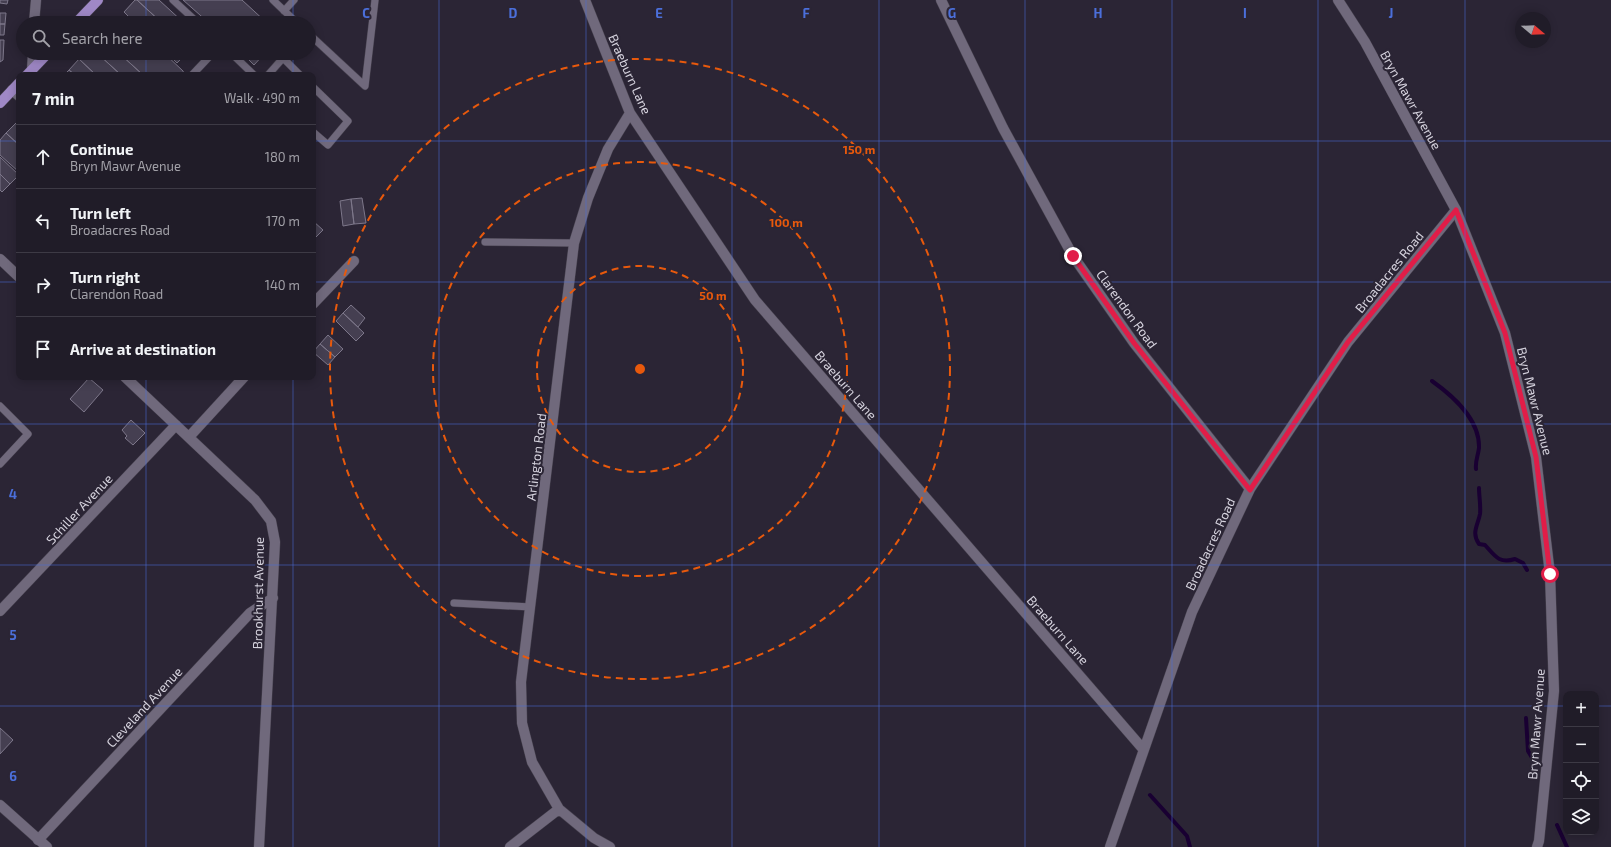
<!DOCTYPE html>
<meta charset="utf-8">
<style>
:root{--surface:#201c28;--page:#282530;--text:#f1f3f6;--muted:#a2a1a8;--line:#3d3a45}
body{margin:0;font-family:"Exo 2",sans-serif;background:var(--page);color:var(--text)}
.controls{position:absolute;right:12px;bottom:12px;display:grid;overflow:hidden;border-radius:8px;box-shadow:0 2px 10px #0003}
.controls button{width:36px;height:36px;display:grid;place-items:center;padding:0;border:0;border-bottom:1px solid var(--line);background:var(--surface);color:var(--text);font:20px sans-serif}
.compass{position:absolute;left:1515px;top:12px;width:36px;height:36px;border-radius:50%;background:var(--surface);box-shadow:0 2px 10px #0003;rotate:109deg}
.stop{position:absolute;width:12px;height:12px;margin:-9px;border:3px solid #e11d48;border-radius:50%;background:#fff}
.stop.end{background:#e11d48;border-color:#fff;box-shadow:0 1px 4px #0008}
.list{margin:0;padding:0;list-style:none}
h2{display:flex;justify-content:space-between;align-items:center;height:52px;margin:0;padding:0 16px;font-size:17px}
h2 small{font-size:13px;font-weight:400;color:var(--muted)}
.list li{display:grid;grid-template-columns:26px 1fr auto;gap:12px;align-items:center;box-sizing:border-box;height:64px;padding:0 16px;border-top:1px solid var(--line)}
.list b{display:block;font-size:15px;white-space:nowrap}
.list p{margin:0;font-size:13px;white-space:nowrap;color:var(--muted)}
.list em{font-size:13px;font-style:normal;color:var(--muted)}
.icon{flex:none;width:22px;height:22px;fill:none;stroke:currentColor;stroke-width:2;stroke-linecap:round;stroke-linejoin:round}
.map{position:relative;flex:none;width:1611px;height:847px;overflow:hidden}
.search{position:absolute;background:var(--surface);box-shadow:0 2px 10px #0003;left:16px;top:16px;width:300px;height:44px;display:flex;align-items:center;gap:10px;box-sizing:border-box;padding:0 14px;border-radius:22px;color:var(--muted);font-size:15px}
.panel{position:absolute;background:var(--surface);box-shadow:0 2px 10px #0003;left:16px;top:72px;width:300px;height:308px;border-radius:8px}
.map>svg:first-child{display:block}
</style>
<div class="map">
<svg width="1611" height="847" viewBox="0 0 1611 847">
<rect width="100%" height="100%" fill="#2b2535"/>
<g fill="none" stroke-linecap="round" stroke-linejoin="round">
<path stroke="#190032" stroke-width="4" d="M1432,381C1453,396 1480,419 1479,448C1478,456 1475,461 1476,469
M1479,488C1479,496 1481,506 1480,514C1478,525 1471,533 1479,544L1485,545C1495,556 1499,564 1515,559L1523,563L1527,570
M1526,718L1528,751L1534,761
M1150,795L1187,836L1190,847
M1557,825L1567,847"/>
</g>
<path fill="#453f51" stroke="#7d778a" d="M0,0H8L7,4L0,3Z
M135,0H137L162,23H135L124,12Z
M137,0H159L184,23H162Z
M183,0H242L267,23H209Z
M0,13H6L5,24H0Z
M127,17L133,23H117L122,18Z
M0,24H5L4,35H0Z
M0,40H4L3,60L0,62Z
M84,53H97L121,75H96L79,59Z
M97,53H119L143,75H121Z
M119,53H164L183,71L184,74V75H143Z
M167,53H187L177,63Z
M242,53H265L254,65Z
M79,59L96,75H75L69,70Z
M69,70L75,75H64Z
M17,122L19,124V145L6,133Z
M6,133L19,145V172L0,155V140Z
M0,157L19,175L10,184L0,174Z
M0,174L10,184L2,192L0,190Z
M362,198L366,223L354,224L351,199Z
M351,199L354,224L343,226L340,201Z
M313,221L323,230L315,238L313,236Z
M351,305L365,318L358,327L343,313Z
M343,313L364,333L356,341L336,321Z
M328,335L343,349L335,357L320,344Z
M320,344L335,357L328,365L313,352Z
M89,378L103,390L84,412L70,399Z
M131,420L145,433L133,445L125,438L127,436L122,430Z
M0,728L13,740L0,754Z"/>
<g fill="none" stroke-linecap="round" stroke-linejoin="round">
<g stroke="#46414e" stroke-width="8">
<path id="service" d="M173,0L198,23
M273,0L297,23
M284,11L294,0
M309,34L365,86L375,0
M231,53L254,75
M192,75L209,57L205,53
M268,75L283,58L300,75
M313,87L348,121L328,145L313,132
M485,242L574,243
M0,406L28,434L0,464
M454,603L531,607"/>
</g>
<g stroke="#46414e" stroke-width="11">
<path id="minor" d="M585,0L630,113L755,300L1143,749
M941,0L1003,128L1073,256L1134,343L1250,489
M34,23L36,0
M32,70L33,53
M12,90L19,96
M0,259L19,277
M313,304L354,261
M125,377L255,500L271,521L275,542L259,847
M189,437L244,377
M0,611L176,425
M559,809L532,762L522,723L521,682L574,243L588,198L608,149L630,113
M38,840L250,613L273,598
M510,847L559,809L594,838L610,847
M1110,847L1192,612L1250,489L1348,342L1456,210"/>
</g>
<g stroke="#46414e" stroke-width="11">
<path id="tertiary" d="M1338,0L1365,42L1456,210L1505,333L1536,457L1550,574L1554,691L1539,841L1537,847
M0,805L47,847"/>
</g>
<g stroke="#46414e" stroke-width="11">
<path id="primary" d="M76,23L98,0
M27,75L48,53
M0,103L19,83"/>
</g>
<use href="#service" stroke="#70697c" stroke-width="7"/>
<use href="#minor" stroke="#70697c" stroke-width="10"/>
<use href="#tertiary" stroke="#70697c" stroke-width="10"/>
<use href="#primary" stroke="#9f88c6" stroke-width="10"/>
</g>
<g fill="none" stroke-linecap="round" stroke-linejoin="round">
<path stroke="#e11d48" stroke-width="5" d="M1073,256L1134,343L1250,490L1348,342L1456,210L1505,333L1536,457L1550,574"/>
</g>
<path fill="none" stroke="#4b6fda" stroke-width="1" stroke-opacity="0.55" d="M146,0V23M293,0V23M439,0V847M586,0V847M732,0V847M879,0V847M1025,0V847M1172,0V847M1318,0V847M1465,0V847M146,53V75M293,53V75M0,141H19M313,141H1611M0,282H19M313,282H1611M146,377V847M293,377V847M0,424H1611M0,565H1611M0,706H1566M1596,706H1611"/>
<g fill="none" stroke="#e8590c" stroke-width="2" stroke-dasharray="7 5">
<circle cx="640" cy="369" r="103"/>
<circle cx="640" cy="369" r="207"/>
<circle cx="640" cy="369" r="310"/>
</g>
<g text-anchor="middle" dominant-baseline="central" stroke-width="4" stroke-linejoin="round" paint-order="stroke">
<g font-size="13" fill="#d6d3de" stroke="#2b2535">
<text transform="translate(630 74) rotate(66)">Braeburn Lane</text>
<text transform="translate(1411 100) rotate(61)">Bryn Mawr Avenue</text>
<text transform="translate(1389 272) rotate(-51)">Broadacres Road</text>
<text transform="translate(1127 309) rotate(54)">Clarendon Road</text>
<text transform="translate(846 385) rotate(49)">Braeburn Lane</text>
<text transform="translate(1535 401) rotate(76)">Bryn Mawr Avenue</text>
<text transform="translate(536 457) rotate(-83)">Arlington Road</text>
<text transform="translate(79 509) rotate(-47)">Schiller Avenue</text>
<text transform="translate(1210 544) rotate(-65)">Broadacres Road</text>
<text transform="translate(258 593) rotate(-89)">Brookhurst Avenue</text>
<text transform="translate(1058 630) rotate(49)">Braeburn Lane</text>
<text transform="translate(144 707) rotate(-47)">Cleveland Avenue</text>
<text transform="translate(1536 724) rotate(-86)">Bryn Mawr Avenue</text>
</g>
</g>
<g font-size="13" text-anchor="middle" font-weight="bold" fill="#4b6fda" stroke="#2b2535" stroke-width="4" stroke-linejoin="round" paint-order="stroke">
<text x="366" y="18">C</text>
<text x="513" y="18">D</text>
<text x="659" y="18">E</text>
<text x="806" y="18">F</text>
<text x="952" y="18">G</text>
<text x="1098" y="18">H</text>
<text x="1245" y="18">I</text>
<text x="1391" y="18">J</text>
<text x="13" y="499">4</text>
<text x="13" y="640">5</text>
<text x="13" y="781">6</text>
</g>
<circle cx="640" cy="369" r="6" fill="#e8590c" stroke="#2b2535" stroke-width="2"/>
<g font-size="12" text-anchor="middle" font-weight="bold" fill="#e8590c" stroke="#2b2535" stroke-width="4" stroke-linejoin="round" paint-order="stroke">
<text x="859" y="154">150 m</text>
<text x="786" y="227">100 m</text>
<text x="713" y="300">50 m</text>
</g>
</svg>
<div class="controls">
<button>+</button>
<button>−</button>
<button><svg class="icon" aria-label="locate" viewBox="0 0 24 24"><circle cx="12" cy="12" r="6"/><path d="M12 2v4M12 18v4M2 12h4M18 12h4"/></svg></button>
<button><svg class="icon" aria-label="layers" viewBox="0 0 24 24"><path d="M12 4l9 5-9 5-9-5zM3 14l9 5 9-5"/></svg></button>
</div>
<svg class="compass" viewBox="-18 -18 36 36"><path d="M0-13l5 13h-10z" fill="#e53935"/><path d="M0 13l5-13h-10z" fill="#a2a1a8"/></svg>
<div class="stop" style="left:1550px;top:574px"></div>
<div class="stop end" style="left:1073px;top:256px"></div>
<div class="search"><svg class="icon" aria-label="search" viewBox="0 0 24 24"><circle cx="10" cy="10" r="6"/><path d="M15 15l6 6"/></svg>Search here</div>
<section class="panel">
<h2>7 min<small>Walk · 490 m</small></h2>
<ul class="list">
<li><svg class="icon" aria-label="ahead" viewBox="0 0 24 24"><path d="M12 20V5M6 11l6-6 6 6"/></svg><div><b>Continue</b><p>Bryn Mawr Avenue</p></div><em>180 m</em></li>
<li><svg class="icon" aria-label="left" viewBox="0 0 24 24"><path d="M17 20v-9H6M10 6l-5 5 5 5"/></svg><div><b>Turn left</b><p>Broadacres Road</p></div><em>170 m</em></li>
<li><svg class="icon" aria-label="right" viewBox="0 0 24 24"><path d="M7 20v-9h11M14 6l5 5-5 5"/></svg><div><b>Turn right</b><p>Clarendon Road</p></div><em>140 m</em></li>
<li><svg class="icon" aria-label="arrive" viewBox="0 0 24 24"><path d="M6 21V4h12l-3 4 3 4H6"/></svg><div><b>Arrive at destination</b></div></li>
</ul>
</section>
</div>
